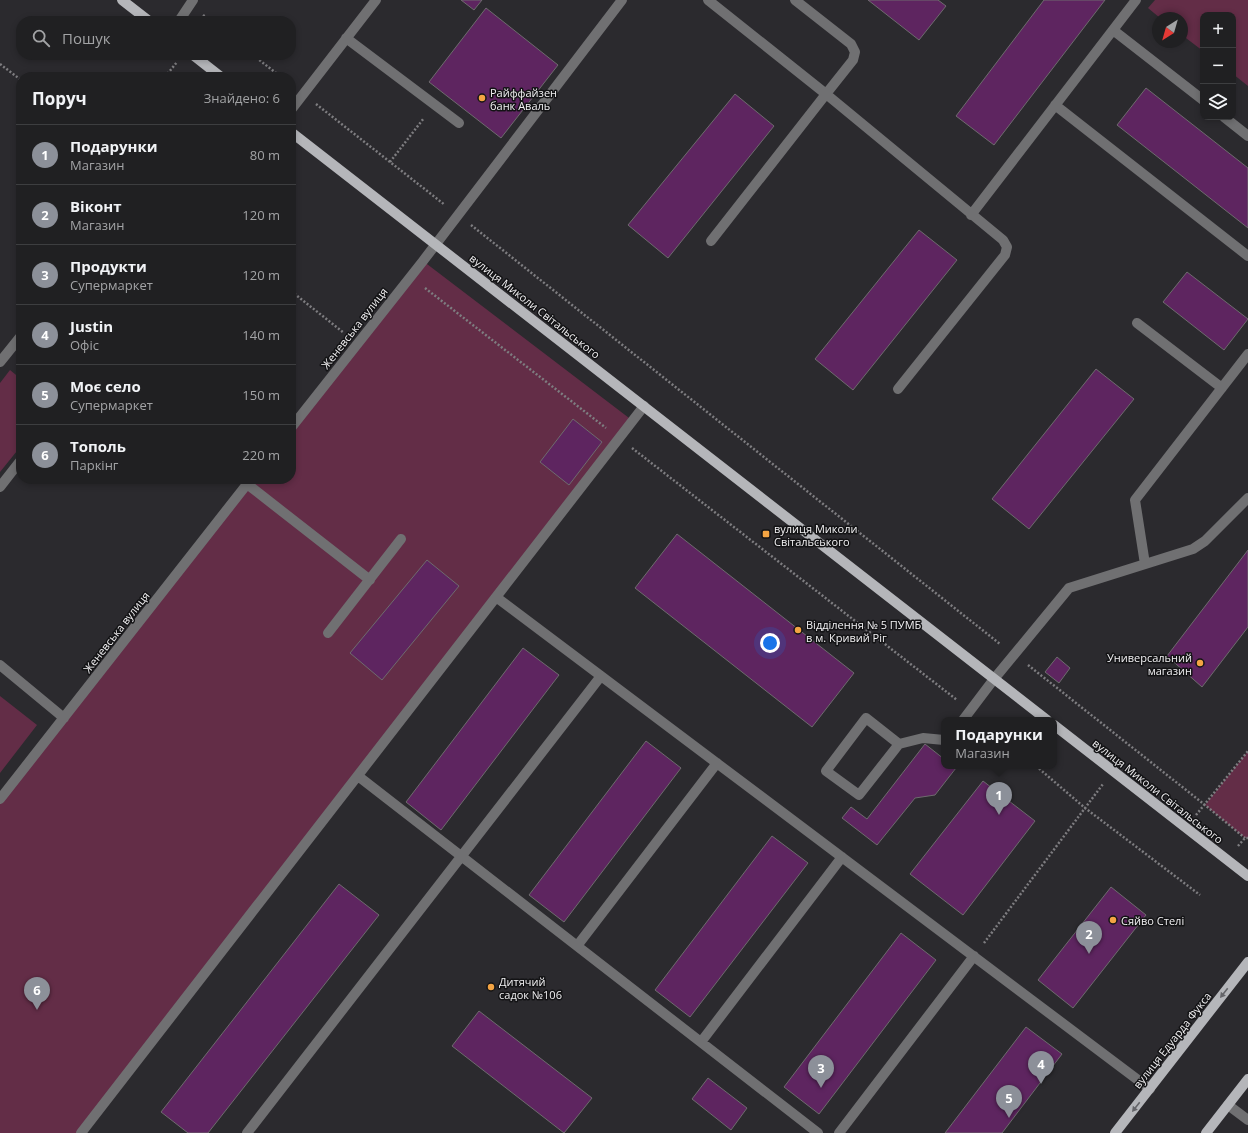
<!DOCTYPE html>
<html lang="uk">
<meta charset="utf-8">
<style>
:root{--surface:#202022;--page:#28282a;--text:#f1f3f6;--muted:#a2a3a5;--line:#3d3e40;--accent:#8c9099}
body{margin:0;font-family:"Open Sans",sans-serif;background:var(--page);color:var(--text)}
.controls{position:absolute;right:12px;top:12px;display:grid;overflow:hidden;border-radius:8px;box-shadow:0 2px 6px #0003}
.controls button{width:36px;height:36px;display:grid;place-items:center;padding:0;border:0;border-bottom:1px solid var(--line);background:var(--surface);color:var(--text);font:20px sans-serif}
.compass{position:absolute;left:1152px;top:12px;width:36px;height:36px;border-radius:50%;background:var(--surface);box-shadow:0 2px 6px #0003;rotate:217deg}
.you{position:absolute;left:770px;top:643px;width:14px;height:14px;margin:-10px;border:3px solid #fff;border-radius:50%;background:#1a73e8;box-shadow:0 0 0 6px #1a73e833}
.badge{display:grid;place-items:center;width:26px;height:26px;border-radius:50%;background:var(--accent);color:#fff;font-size:13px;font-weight:700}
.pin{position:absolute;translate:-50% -33px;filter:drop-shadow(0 1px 2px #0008)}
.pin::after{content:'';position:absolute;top:21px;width:14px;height:12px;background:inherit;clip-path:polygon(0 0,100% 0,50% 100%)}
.popup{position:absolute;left:941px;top:717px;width:116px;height:52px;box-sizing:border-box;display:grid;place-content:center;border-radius:8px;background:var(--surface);filter:drop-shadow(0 1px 3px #0005);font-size:13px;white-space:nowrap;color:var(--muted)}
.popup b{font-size:15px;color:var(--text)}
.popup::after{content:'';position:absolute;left:50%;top:100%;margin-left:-8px;border:8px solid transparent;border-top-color:var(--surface)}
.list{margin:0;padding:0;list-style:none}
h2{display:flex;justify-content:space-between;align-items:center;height:52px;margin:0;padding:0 16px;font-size:17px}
h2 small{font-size:13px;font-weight:400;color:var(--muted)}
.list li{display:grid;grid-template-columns:26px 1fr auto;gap:12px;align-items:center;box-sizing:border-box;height:60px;padding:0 16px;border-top:1px solid var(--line)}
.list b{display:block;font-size:15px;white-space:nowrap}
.list p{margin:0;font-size:13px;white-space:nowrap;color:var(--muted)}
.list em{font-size:13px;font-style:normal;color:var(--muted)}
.icon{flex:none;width:22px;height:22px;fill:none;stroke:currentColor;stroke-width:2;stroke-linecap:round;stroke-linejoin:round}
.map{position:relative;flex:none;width:1248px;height:1133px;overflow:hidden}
.search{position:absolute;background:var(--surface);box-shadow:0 2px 6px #0003;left:16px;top:16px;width:280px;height:44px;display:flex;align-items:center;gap:10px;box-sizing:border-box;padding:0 14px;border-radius:16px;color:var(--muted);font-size:15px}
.panel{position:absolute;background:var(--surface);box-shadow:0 2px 6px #0003;left:16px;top:72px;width:280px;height:412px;border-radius:16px}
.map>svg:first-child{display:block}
</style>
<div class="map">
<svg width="1248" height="1133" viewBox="0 0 1248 1133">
<rect width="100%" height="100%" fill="#2b2a2e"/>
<path fill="#632d47" d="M1155,0H1248V86L1233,74V15H1203V51L1182,35V18H1160L1148,8Z
M423,261L633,421L81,1133H0V799L251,479H291V428Z
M10,370L21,379V446L0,472V383Z
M0,696L37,725L0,773Z
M1248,751V838H1245L1205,805Z"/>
<path fill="#5e2560" stroke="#6e6b6e" d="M461,0H482L474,10Z
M868,0H938L946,6L919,40Z
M1044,0H1105L994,145L956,116Z
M486,8L558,65L501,138L429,82Z
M1146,88L1248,168V228L1117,125Z
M735,94L774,126L668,258L628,225Z
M919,230L957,260L853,390L815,359Z
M1187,272L1248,319L1224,350L1163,302Z
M1096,369L1134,399L1029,529L992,499Z
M573,419L602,442L569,485L540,462Z
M677,534L854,673L812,727L635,588Z
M1248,550V627L1202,687L1167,656Z
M427,560L459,586L382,680L350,653Z
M523,648L559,675L441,830L406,802Z
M1057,657L1070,668L1059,683L1045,672Z
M646,741L681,768L564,922L529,895Z
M925,744L944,759V766H953L956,768L935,795L915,798L877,845L842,818L851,807L867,819Z
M983,781L1035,821L963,915L910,874Z
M772,836L808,863L690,1017L655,990Z
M339,884L379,915L208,1133H188L161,1112Z
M1111,887L1146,915L1073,1008L1038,980Z
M901,933L936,960L819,1114L784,1087Z
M479,1011L592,1098L564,1133L452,1046Z
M1026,1027L1062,1054L1002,1133H945Z
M708,1078L747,1108L731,1130L692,1099Z"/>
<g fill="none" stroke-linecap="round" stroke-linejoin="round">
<path stroke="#7e7d80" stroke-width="2.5" stroke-dasharray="2 2" stroke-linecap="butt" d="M203,15L210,21
M253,55L281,77
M0,64L21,80
M165,77L177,62
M316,104L445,205
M390,162L424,118
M471,225L1000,644
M425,288L606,428
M291,291L344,333
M632,448L957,700
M1028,665L1205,805L1245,838
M1036,766L1085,808L1200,895
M1196,815L1248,751
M1238,846L1245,838H1248
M984,943L1103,784"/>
<path stroke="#707072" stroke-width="10" d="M708,0L826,94L711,241
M795,0L851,44L855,52L853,60L826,94L1003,240L1007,247L1005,255L898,389
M179,21L193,0
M1113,30L1203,100
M346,38L459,123
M1055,105L1248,256
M291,110L376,0
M1224,117L1248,136
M971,215L1136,0
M1137,323L1222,388
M0,362L21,336
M291,428L423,261L622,0
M247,484L370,580
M0,487L21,460
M1145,564L1135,500L1248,354
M496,597L1150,1089
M328,633L401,539
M0,665L64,718
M963,720L994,679L1069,588L1193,549L1205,541L1248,498
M899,744L866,718L826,771L859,795L899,744L923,738L944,740
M358,776L818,1133
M0,799L251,479
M577,946L717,763
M701,1042L842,857
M1228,1105L1248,1120
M81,1133L644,406
M247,1133L601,676
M839,1133L974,956"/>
<path stroke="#b5b6ba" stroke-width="10" d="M122,0L149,21
M193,55L221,77
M291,132L1047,720
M1054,725L1248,876
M1115,1133L1248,962
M1206,1133L1248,1079"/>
</g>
<defs><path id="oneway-solid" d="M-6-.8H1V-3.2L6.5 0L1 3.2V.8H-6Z"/></defs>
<g fill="#646468">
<use href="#oneway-solid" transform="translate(1224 993) rotate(128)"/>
<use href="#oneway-solid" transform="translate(1136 1107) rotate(128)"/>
</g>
<g fill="#f4a443" stroke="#131315" stroke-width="1.5">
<circle cx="482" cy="98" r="4"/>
<rect x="762" y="530" width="8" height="8" rx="2"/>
<circle cx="798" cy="630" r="4"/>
<circle cx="1200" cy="663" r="4"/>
<circle cx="1113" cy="920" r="4"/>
<circle cx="491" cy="987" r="4"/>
</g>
<g text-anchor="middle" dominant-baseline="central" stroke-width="3" stroke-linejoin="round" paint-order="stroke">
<g font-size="11" fill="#f2f1f3" stroke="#131315" text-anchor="start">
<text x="490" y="92">Райффайзен<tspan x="490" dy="13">банк Аваль</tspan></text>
<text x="774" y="528">вулиця Миколи<tspan x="774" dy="13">Світальського</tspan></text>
<text x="806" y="624">Відділення № 5 ПУМБ<tspan x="806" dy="13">в м. Кривий Ріг</tspan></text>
<text x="1192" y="657" text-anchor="end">Универсальний<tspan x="1192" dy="13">магазин</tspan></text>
<text x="1121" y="920">Сяйво Стелі</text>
<text x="499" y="981">Дитячий<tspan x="499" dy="13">садок №106</tspan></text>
</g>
<g font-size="11" fill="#f2f1f3" stroke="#131315">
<text transform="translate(535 306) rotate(38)">вулиця Миколи Світальського</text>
<text transform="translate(354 328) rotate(-52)">Женевська вулиця</text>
<text transform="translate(116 632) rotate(-52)">Женевська вулиця</text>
<text transform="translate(1158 791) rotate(38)">вулиця Миколи Світальського</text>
<text transform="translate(1172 1040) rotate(-52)">вулиця Едуарда Фукса</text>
</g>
</g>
</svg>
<div class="controls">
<button>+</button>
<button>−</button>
<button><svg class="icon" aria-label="layers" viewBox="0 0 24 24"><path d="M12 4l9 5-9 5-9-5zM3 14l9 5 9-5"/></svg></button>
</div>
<svg class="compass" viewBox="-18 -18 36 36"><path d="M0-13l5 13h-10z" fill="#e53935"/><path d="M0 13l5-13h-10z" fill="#a2a3a5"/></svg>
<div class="you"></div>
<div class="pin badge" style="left:999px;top:815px">1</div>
<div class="popup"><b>Подарунки</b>Магазин</div>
<div class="pin badge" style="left:1089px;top:954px">2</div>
<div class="pin badge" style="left:821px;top:1088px">3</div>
<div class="pin badge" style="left:1041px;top:1084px">4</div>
<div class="pin badge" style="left:1009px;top:1118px">5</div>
<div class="pin badge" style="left:37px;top:1010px">6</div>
<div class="search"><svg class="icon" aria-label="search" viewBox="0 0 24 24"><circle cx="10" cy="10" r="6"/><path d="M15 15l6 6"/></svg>Пошук</div>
<section class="panel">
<h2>Поруч<small>Знайдено: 6</small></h2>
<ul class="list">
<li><span class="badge">1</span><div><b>Подарунки</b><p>Магазин</p></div><em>80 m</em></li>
<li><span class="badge">2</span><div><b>Віконт</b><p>Магазин</p></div><em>120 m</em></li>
<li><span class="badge">3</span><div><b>Продукти</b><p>Супермаркет</p></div><em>120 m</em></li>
<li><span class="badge">4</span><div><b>Justin</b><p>Офіс</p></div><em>140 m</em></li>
<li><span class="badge">5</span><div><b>Моє село</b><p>Супермаркет</p></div><em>150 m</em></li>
<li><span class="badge">6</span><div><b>Тополь</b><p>Паркінг</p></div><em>220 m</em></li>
</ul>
</section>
</div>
